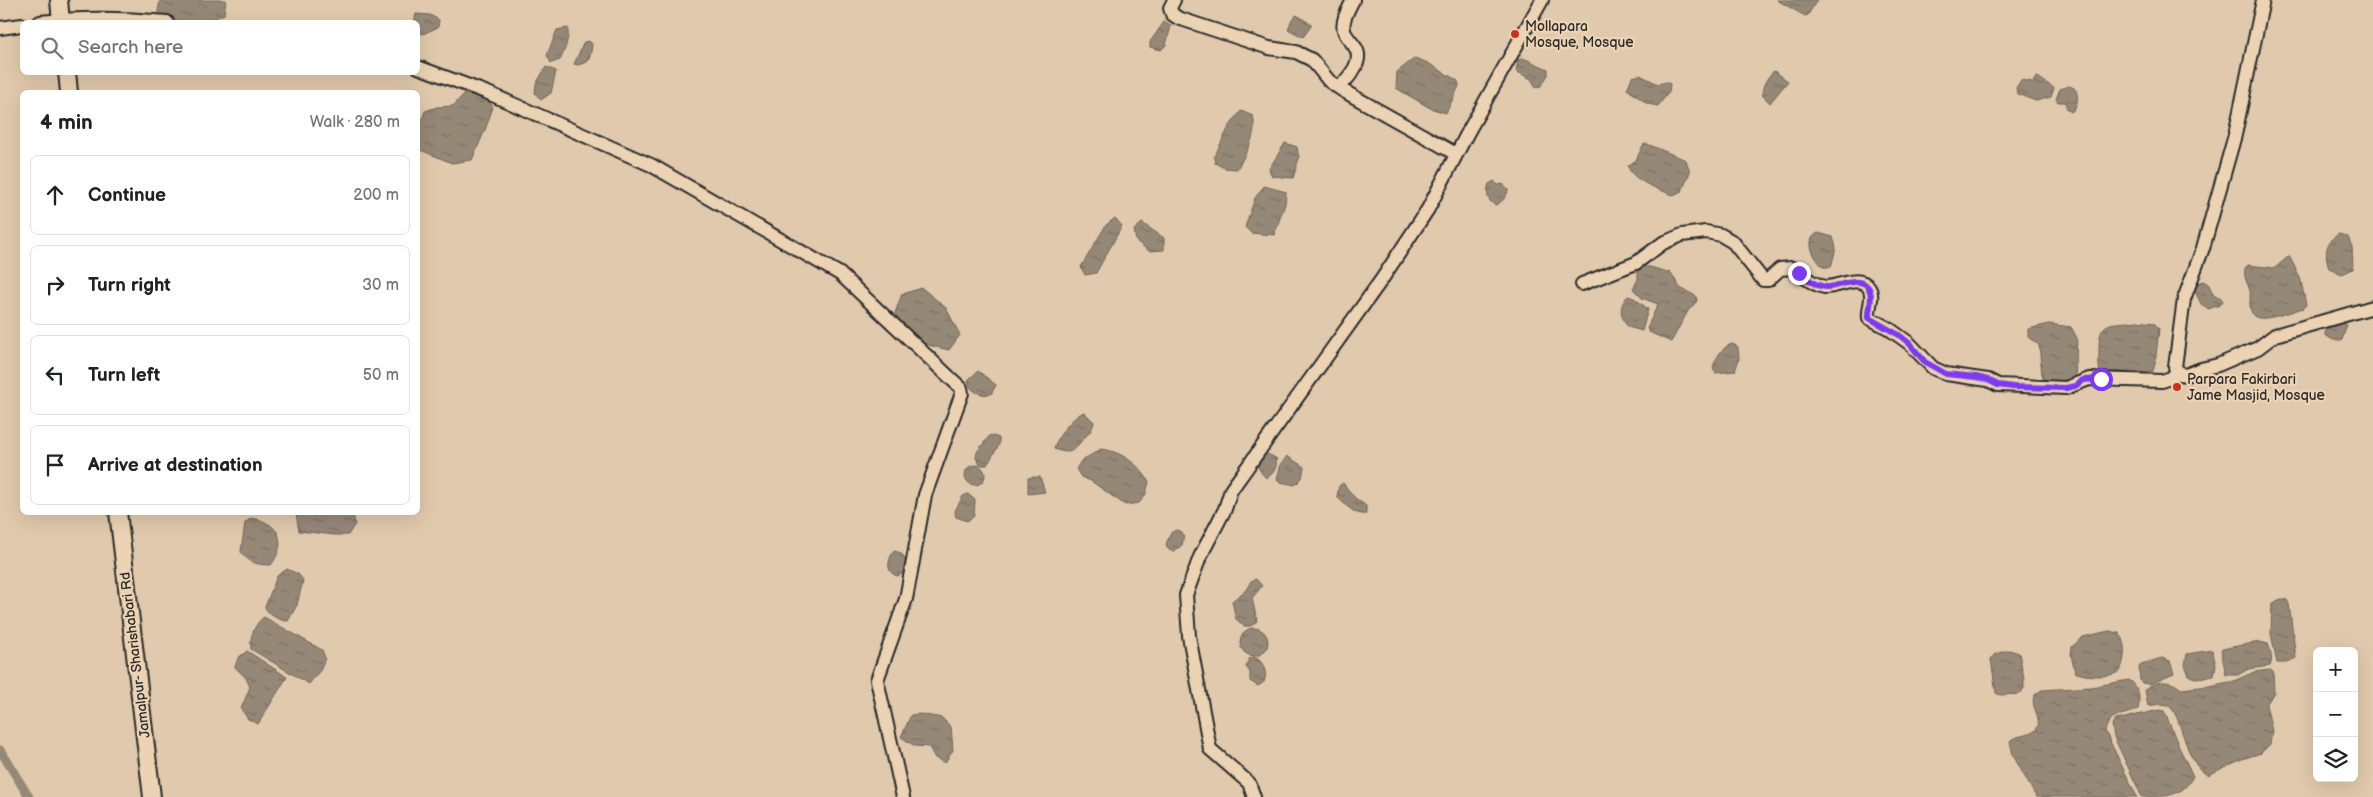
<!DOCTYPE html>
<meta charset="utf-8">
<style>
:root{--surface:#fff;--page:#f6f6f6;--text:#202124;--muted:#757577;--line:#e0e0e0}
body{margin:0;font-family:"Balsamiq Sans",sans-serif;background:var(--page);color:var(--text)}
.controls{position:absolute;right:15px;bottom:15px;display:grid;overflow:hidden;border-radius:8px;box-shadow:0 5px 20px #0002}
.controls button{width:45px;height:45px;display:grid;place-items:center;padding:0;border:0;border-bottom:1px solid var(--line);background:var(--surface);color:var(--text);font:25px sans-serif}
.stop{position:absolute;width:15px;height:15px;margin:-11px;border:4px solid #7c3aed;border-radius:50%;background:#fff}
.stop.end{background:#7c3aed;border-color:#fff;box-shadow:0 1px 5px #0008}
.list{margin:0;padding:0;list-style:none}
h2{display:flex;justify-content:space-between;align-items:center;height:65px;margin:0;padding:0 20px;font-size:21px}
h2 small{font-size:16px;font-weight:400;color:var(--muted)}
.list li{display:grid;grid-template-columns:32px 1fr auto;gap:15px;align-items:center;box-sizing:border-box;height:80px;margin:0 10px 10px;padding:0 10px;border:1px solid var(--line);border-radius:8px}
.list b{display:block;font-size:19px;white-space:nowrap}
.list em{font-size:16px;font-style:normal;color:var(--muted)}
.icon{flex:none;width:28px;height:28px;fill:none;stroke:currentColor;stroke-width:2;stroke-linecap:round;stroke-linejoin:round}
.map{position:relative;flex:none;width:2373px;height:797px;overflow:hidden}
.search{position:absolute;background:var(--surface);box-shadow:0 5px 20px #0002;left:20px;top:20px;width:400px;height:55px;display:flex;align-items:center;gap:12px;box-sizing:border-box;padding:0 18px;border-radius:8px;color:var(--muted);font-size:19px}
.panel{position:absolute;background:var(--surface);box-shadow:0 5px 20px #0002;left:20px;top:90px;width:400px;height:425px;border-radius:8px}
.map>svg:first-child{display:block}
</style>
<div class="map">
<svg width="2373" height="797" viewBox="0 0 2373 797">
<defs>
<pattern id="water-ripples" width="26" height="14" patternUnits="userSpaceOnUse" patternTransform="scale(1.25)"><rect width="26" height="14" fill="#968877"/><path d="M2 4q2-2 4 0t4 0M15 11q2-2 4 0t4 0" fill="none" stroke="#7b6f62"/></pattern>
</defs>
<rect width="100%" height="100%" fill="#e0c9ac"/>
<filter id="ink" filterUnits="userSpaceOnUse"><feTurbulence type="fractalNoise" baseFrequency=".02" numOctaves="2"/><feDisplacementMap in="SourceGraphic" scale="10" xChannelSelector="R" yChannelSelector="G"/><feConvolveMatrix kernelMatrix="1 2 1 2 8 2 1 2 1" color-interpolation-filters="sRGB"/></filter>
<g filter="url(#ink)">
<path fill="url(#water-ripples)" stroke="#6b6359" d="M160,0H226L224,14C204,25 179,22 157,17Z
M1777,0H1817L1808,15L1805,16Z
M416,14L430,15L439,20L438,27L423,34L418,31V22H414Z
M1297,15L1312,25L1303,37L1288,29L1292,19Z
M1164,22L1171,26L1166,45L1161,50L1150,47V42Z
M568,28C569,39 565,50 560,60L551,63L547,55L557,30Z
M589,41L592,44L591,53L587,62L578,65L574,64L584,42Z
M1415,58L1428,63L1458,81L1459,86L1446,113L1430,108L1396,88L1397,72Z
M1523,58L1548,69V75L1541,86L1536,87L1531,79L1516,71L1518,60Z
M546,67L556,71L551,93L541,100L535,93L536,84Z
M1774,71L1788,81L1770,103L1762,95C1762,86 1767,77 1774,71Z
M1640,75L1658,84L1667,82L1670,84L1669,92L1658,106L1648,104L1627,89L1632,77Z
M2037,77C2041,78 2048,85 2054,88L2051,97L2036,101L2017,94L2016,88L2021,80L2032,82Z
M2069,86L2074,88C2080,94 2078,108 2071,112L2067,109L2065,102H2058L2056,99L2060,89Z
M464,94L486,98L493,107L485,130L472,160L452,163L418,149V130L425,111L437,107L453,106Z
M1241,111L1253,116C1258,133 1246,154 1237,169L1224,168L1215,163L1214,157L1229,127Z
M1285,143L1297,147L1299,158L1293,178L1272,176L1269,169Z
M1647,144L1686,160L1690,172L1682,191L1673,195C1660,190 1631,180 1628,166L1636,160L1643,145Z
M1494,181L1498,185L1503,184L1508,189C1508,196 1501,203 1495,205C1487,201 1486,192 1489,184Z
M1264,186L1286,192L1285,204L1274,235L1251,233L1245,227L1255,198Z
M1115,218L1122,226L1096,273L1085,275L1081,267L1106,225Z
M1142,223L1164,238V250L1149,251L1136,241L1134,230Z
M1818,233L1833,237L1836,248L1831,267H1823C1815,259 1803,240 1818,233Z
M2339,234L2348,237L2352,247L2353,269L2342,274L2329,268C2325,255 2324,242 2339,234Z
M2289,256L2300,277L2306,305L2303,308C2293,311 2260,324 2253,315C2248,307 2251,299 2250,291C2248,283 2243,278 2245,268L2248,265L2275,268Z
M1641,267H1650L1671,273L1680,288L1696,296L1697,301L1688,311L1671,342L1649,332L1647,328L1658,304L1642,298L1633,289L1638,279V269Z
M2204,281L2209,285L2214,296L2220,297L2223,301L2220,305L2208,309L2202,306L2194,289L2197,283Z
M922,288L946,308L960,335L949,350C918,343 911,341 895,313L902,294Z
M1628,296L1634,298L1648,309L1642,331L1628,327C1620,316 1618,306 1628,296Z
M2137,321L2154,323L2159,329L2155,364L2152,374L2132,371L2100,372C2098,365 2099,355 2099,348C2099,317 2114,325 2137,321Z
M2342,322L2347,325L2342,340H2333L2325,335V332L2329,326Z
M2049,324L2071,327L2077,338L2075,380L2070,383L2045,382L2042,374L2039,345L2028,337V329Z
M1733,344L1738,347L1739,359L1735,371L1716,373L1713,368C1715,359 1723,345 1733,344Z
M978,371L996,385L991,394C980,396 969,391 968,380Z
M1084,412L1094,422C1092,431 1089,433 1083,439C1072,452 1072,455 1054,449C1057,436 1072,417 1084,412Z
M990,435L999,438V445L987,465H980L976,458L977,452Z
M1101,449C1121,451 1140,465 1149,482L1145,496L1139,503L1125,505L1091,481L1081,477L1076,469L1081,461Z
M1267,454L1276,458C1278,465 1274,475 1266,478C1257,469 1253,459 1267,454Z
M1287,456L1304,467L1302,478L1295,485L1280,482L1277,479L1281,464Z
M965 475a10 10 0 1 1 20 0a10 10 0 1 1-20 0Z
M1033,477H1040L1045,492L1028,494V478Z
M1343,483L1354,497L1366,506V514C1355,516 1345,504 1337,497L1339,486Z
M968,494L975,500L974,516L967,521L956,517L955,511L963,496Z
M296,513H353L355,524L348,535H336L299,531Z
M251,518C278,522 289,541 271,565C258,565 249,563 241,552L245,523Z
M1176,530L1180,531L1184,536L1182,545L1173,552L1168,549L1166,544L1171,533Z
M894,551C906,553 907,562 904,573L897,576C885,572 888,559 894,551Z
M287,569L298,574L303,580L297,605L288,621C280,621 268,615 265,607L277,576Z
M1256,579L1262,586L1252,598L1257,621L1251,626H1244L1236,619L1232,601L1246,590L1251,581Z
M2281,599L2287,600L2289,604L2296,658L2286,663H2277L2271,633L2272,603Z
M264,617L322,650L325,658L321,669L309,684L251,649C249,638 255,623 264,617Z
M1240 642a14 14 0 1 1 28 0a14 14 0 1 1-28 0Z
M2109,631L2119,633C2127,645 2125,659 2120,671C2111,678 2085,677 2075,672L2071,655L2072,647L2083,637Z
M2260,642L2268,644C2271,651 2273,660 2270,666L2248,669L2238,675H2226L2221,650C2223,648 2254,643 2260,642Z
M2009,650L2019,653L2024,678V688L2020,694L2000,695L1996,693L1991,659L1995,654Z
M2212,650L2216,664L2214,676L2195,678L2189,675L2185,665L2187,654Z
M247,651L287,677L258,724L248,719L241,709L250,687L246,678L235,667L238,658Z
M1254,657C1263,660 1268,673 1264,682L1258,686L1250,681V672L1246,667L1249,659Z
M2162,658L2170,661L2174,674L2150,684L2142,683L2140,680L2139,667L2141,664Z
M2270,670L2273,672L2274,692L2266,705L2272,731L2270,744L2261,753L2242,759L2208,775C2184,765 2182,710 2167,705C2162,703 2154,705 2148,706L2145,690C2155,680 2171,679 2181,689L2209,686L2234,681L2254,672Z
M2129,680C2138,685 2141,698 2138,709C2124,718 2111,710 2105,731L2137,797H2036L2013,755L2010,741C2016,734 2035,737 2038,726C2041,712 2023,699 2042,690L2091,687Z
M2159,710L2164,711L2166,715L2179,747L2193,776C2183,797 2165,797 2142,797L2114,737L2112,725L2116,720Z
M920,714L942,718L951,727L953,750L945,763L935,758L929,747L915,746L901,737L911,715Z"/>
<g fill="none" stroke-linecap="round" stroke-linejoin="round">
<path stroke="#968877" stroke-width="9" d="M0,750L29,797"/>
<g stroke="#2b2b2b" stroke-width="16">
<path id="minor" d="M1174,0L1170,8L1172,14L1178,18L1269,48L1296,52L1312,60L1329,81L1342,90L1456,154
M2263,0L2235,135L2203,248L2184,299L2175,367L2180,374L2186,375L2201,369L2218,365L2258,348L2275,335L2373,307
M40,22C82,17 125,18 167,22
M0,28L22,25
M418,67L488,93L651,165L840,274L961,388L962,393L925,495L906,599L877,680L903,797
M1339,88C1348,78 1365,61 1355,47C1352,42 1345,36 1344,30C1341,21 1349,8 1353,0
M1582,284L1636,263L1663,243L1682,235L1706,232L1721,235L1733,242L1763,280H1768L1780,269L1792,268C1802,275 1813,285 1825,287C1838,288 1860,273 1869,288C1875,297 1867,309 1869,318L1888,328L1909,343L1933,368L1946,374L1988,380L1998,385L2066,388L2089,379L2162,381L2171,378L2178,371
M1254,797L1249,783L1210,749L1189,636L1186,595L1200,557L1225,509L1231,490L1382,279L1428,209L1468,132L1542,0"/>
</g>
<g stroke="#2b2b2b" stroke-width="20">
<path id="major" d="M59,0L61,22
M67,72L69,92
M118,512L152,797"/>
</g>
<use href="#minor" stroke="#ecd3b4" stroke-width="12"/>
<use href="#major" stroke="#ecd3b4" stroke-width="16"/>
</g>
</g>
<g fill="none" stroke-linecap="round" stroke-linejoin="round" filter="url(#ink)">
<path stroke="#7c3aed" stroke-width="6" d="M1799,273C1806,279 1818,287 1827,287C1840,287 1864,273 1870,291C1873,301 1868,309 1869,318L1899,335L1909,343L1925,362L1946,374L1976,377L1988,380L1998,385L2013,387L2066,388L2075,386L2083,380L2101,379"/>
</g>
<g fill="#c8321e" stroke="#ecd3b4" stroke-width="2">
<circle cx="1515" cy="34" r="5"/>
<circle cx="2177" cy="387" r="5"/>
</g>
<g text-anchor="middle" dominant-baseline="central" stroke-width="4.5" stroke-linejoin="round" paint-order="stroke">
<g font-size="14" fill="#2b2b2b" stroke="#ecd3b4" text-anchor="start">
<text x="1525" y="26">Mollapara<tspan x="1525" dy="16">Mosque, Mosque</tspan></text>
<text x="2187" y="379">Parpara Fakirbari<tspan x="2187" dy="16">Jame Masjid, Mosque</tspan></text>
</g>
<g font-size="14" fill="#2b2b2b" stroke="#ecd3b4">
<text transform="translate(135 655) rotate(-97)">Jamalpur- Sharishabari Rd</text>
</g>
</g>
</svg>
<div class="controls">
<button>+</button>
<button>−</button>
<button><svg class="icon" aria-label="layers" viewBox="0 0 24 24"><path d="M12 4l9 5-9 5-9-5zM3 14l9 5 9-5"/></svg></button>
</div>
<div class="stop" style="left:2101px;top:379px"></div>
<div class="stop end" style="left:1799px;top:273px"></div>
<div class="search"><svg class="icon" aria-label="search" viewBox="0 0 24 24"><circle cx="10" cy="10" r="6"/><path d="M15 15l6 6"/></svg>Search here</div>
<section class="panel">
<h2>4 min<small>Walk · 280 m</small></h2>
<ul class="list">
<li><svg class="icon" aria-label="ahead" viewBox="0 0 24 24"><path d="M12 20V5M6 11l6-6 6 6"/></svg><div><b>Continue</b></div><em>200 m</em></li>
<li><svg class="icon" aria-label="right" viewBox="0 0 24 24"><path d="M7 20v-9h11M14 6l5 5-5 5"/></svg><div><b>Turn right</b></div><em>30 m</em></li>
<li><svg class="icon" aria-label="left" viewBox="0 0 24 24"><path d="M17 20v-9H6M10 6l-5 5 5 5"/></svg><div><b>Turn left</b></div><em>50 m</em></li>
<li><svg class="icon" aria-label="arrive" viewBox="0 0 24 24"><path d="M6 21V4h12l-3 4 3 4H6"/></svg><div><b>Arrive at destination</b></div></li>
</ul>
</section>
</div>
